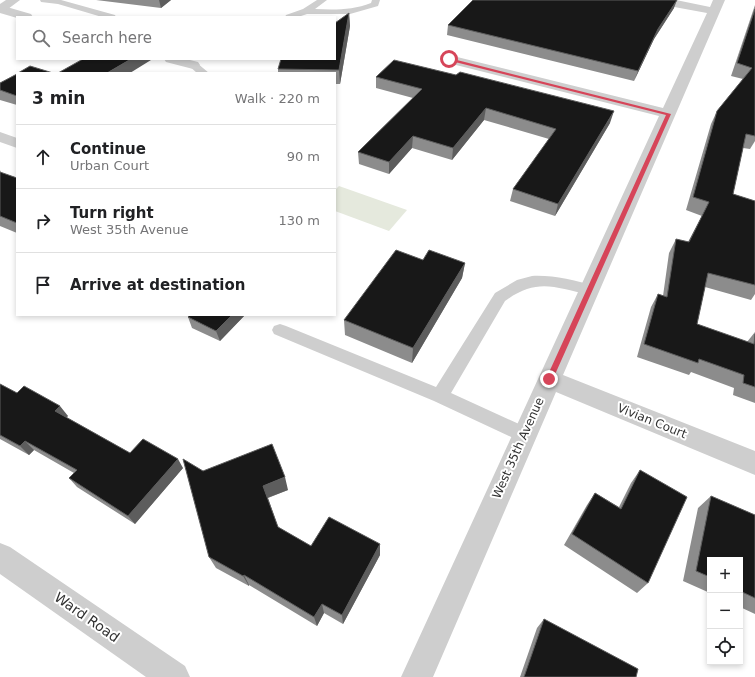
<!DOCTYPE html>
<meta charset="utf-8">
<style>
:root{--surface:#fff;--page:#f6f6f6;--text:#202124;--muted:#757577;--line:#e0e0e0}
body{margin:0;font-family:"DejaVu Sans",sans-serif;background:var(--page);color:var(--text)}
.controls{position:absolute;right:12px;bottom:12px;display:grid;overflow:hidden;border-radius:0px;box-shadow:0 2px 6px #0003}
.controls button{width:36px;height:36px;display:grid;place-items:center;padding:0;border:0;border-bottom:1px solid var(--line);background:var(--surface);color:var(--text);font:20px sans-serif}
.stop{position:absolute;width:12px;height:12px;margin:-9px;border:3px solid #d64559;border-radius:50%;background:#fff}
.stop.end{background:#d64559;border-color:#fff;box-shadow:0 1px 4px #0008}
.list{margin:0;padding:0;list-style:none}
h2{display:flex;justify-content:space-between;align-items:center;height:52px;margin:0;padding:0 16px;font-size:17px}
h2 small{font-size:13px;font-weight:400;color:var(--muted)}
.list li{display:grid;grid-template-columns:26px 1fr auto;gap:12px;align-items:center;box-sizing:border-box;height:64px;padding:0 16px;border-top:1px solid var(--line)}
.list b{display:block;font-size:15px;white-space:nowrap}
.list p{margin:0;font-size:13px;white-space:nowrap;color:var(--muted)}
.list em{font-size:13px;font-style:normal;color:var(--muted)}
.icon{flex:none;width:22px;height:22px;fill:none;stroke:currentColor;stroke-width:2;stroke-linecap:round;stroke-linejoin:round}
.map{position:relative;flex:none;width:755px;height:677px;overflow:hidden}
.search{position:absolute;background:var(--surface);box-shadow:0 2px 6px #0003;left:16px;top:16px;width:320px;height:44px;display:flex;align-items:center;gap:10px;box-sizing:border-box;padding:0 14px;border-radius:0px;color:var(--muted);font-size:15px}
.panel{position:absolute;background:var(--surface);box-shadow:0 2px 6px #0003;left:16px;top:72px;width:320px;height:244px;border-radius:0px}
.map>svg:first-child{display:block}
</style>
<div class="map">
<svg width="755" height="677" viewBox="0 0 755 677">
<rect width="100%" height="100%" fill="#fff"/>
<path fill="#e5e9dd" d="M339,186L407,210L389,231L335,211V190Z"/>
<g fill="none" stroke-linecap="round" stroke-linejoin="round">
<path fill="#cecece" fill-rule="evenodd" d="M40,0H61L115,15L116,17H102L58,4L41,2Z
M317,0H327L315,9C335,10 353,10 371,3L372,0H380L378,6L350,14H307L298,17H285L286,15L303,9Z
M193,62L197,63L209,73H197L188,65Z
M532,276C553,275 574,280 594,286L596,290L594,294L589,295C554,287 537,278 505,301L451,393L530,429L533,435L530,441L524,443L434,401L274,334L272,330L274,326L280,324L286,326L436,387L495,293L517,280Z"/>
<path fill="#cecece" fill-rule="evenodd" d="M652,0H676L710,7L713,0H725L563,375L755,451V475L556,392L433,677H401L659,116L444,62L442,59L444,56L449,55L663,108L707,13L658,4L654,3Z
M0,5L31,14L33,17L17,18L0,13Z
M164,59H186L198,62L200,65L198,68L193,69L166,62Z
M0,132L17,138V148L0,142Z"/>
<path fill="#cecece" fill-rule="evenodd" d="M6,0H20L4,12L0,13V4Z
M0,543L10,547L185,666L190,677H146L0,574Z"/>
</g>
<path fill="#8c8c8c" d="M96,0H171L161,8Z
M755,5V141L750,149L743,148L733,194L755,201V294L751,300L705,287L697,324L747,342L755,332V403L733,395L734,388L691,372L689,375L637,357L651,307L658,294L663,296L669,253L676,239L688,242L702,216L686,210L711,124L717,111L743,79L731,76Z
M674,8L654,39L634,81L447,35L448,25Z
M349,13L350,26L340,84H335V73H278V69L335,59Z
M17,74V105L0,100V83Z
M376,77L610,123L555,216L510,201L513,189L549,139L484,120L452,160L412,148L389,174L359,164L358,152L413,98L376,88Z
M0,170L1,173L17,178V233L0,226Z
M423,260L465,263L462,278L412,363L345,335L344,320Z
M245,315L220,341L192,328L188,317Z
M0,384L17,393L68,416L66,417L130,453L183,468L135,524L77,487L69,478L74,473L34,450L29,455L0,439Z
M640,470L648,583L637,593L564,545L587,505L595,493L619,507L631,483Z
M203,471L288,490L268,498L278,527L311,546L380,544V555L343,624L324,613L317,626L249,585V586L216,568L209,557Z
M711,496L755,515V614L740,607V560H710V593L683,581L698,508Z
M544,619L636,677H520L537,628Z"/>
<path fill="#5d5d5d" d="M159,0H171L161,8Z
M677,0L674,8L654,39L634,81L638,71L658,29Z
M349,13L350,26L340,84L339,70Z
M131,59H150L151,60L130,73H107Z
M486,108L484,120L452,160L453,148Z
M614,111L610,123L555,216L558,204Z
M413,136L412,148L389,174V162Z
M465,263L462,278L412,363L413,348Z
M232,315H245L220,341L216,331Z
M60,406L68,416L63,421L55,411Z
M25,441L34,450L29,455L20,446Z
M178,459L183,468L135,524L128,516Z
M285,477L288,490L267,498L263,486Z
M380,544V555L343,624L342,615Z
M244,575L249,585V586L243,576Z
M322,604L324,613L317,626L314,617Z"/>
<path fill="#181818" stroke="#5d5d5d" d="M473,0H677L658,29L638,71L448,25Z
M755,9V136L746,134L733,194L755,201V285L708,273L697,324L754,344L755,334V387L743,383L744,375L699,359L698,363L644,344L658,294L667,297L676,239L689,242L709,202L693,197L717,111L752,68L737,63Z
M349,13L339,70L278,69L281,59H335V23Z
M83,59H131L107,73H58Z
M394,60L456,75L460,72L614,111L558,204L513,189L556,129L486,108L453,148L413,136L389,162L358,152L422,89L376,77Z
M30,66L53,73H18Z
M17,74V96L0,90V83Z
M0,172L17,178V223L0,216Z
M396,250L423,260L429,250L465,263L413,348L344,320Z
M190,315H232L216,331L188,317Z
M0,384L17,393L24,386L60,406L55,411L130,453L143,439L178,459L128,516L69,478L77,470L25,441L20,446L0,435Z
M272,444L285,477L263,486L278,527L311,546L329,517L380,544L342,615L322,604L314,617L244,575L243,576L209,557L183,459L203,471Z
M640,470L687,497L648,583L572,534L595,493L621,509Z
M711,496L755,515V598L740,591V560H710V577L696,571Z
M544,619L638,669L636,677H524Z"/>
<path fill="#d64559" d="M449,58L671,114L553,379L549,381L546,379L666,115L447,60Z"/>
<g text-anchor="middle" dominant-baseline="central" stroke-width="4" stroke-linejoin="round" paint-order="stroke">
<g font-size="12" fill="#313131" stroke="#fff">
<text transform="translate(652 421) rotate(22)">Vivian Court</text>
<text transform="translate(518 448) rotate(-66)">West 35th Avenue</text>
</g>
<g font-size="14" fill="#313131" stroke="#fff">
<text transform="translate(87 617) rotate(35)">Ward Road</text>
</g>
</g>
</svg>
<div class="controls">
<button>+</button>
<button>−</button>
<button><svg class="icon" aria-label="locate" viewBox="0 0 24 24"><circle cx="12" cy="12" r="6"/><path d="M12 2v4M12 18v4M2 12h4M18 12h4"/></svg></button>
</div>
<div class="stop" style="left:449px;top:59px"></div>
<div class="stop end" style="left:549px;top:379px"></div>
<div class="search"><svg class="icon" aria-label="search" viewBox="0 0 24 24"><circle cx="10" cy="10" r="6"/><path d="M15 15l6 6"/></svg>Search here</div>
<section class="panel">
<h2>3 min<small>Walk · 220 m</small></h2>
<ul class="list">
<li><svg class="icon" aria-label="ahead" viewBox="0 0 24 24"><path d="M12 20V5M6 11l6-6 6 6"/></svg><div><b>Continue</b><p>Urban Court</p></div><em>90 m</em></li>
<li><svg class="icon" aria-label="right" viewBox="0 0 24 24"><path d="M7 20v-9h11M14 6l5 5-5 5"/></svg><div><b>Turn right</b><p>West 35th Avenue</p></div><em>130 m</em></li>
<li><svg class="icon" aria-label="arrive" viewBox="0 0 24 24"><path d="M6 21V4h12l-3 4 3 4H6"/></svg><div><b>Arrive at destination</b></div></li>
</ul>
</section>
</div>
